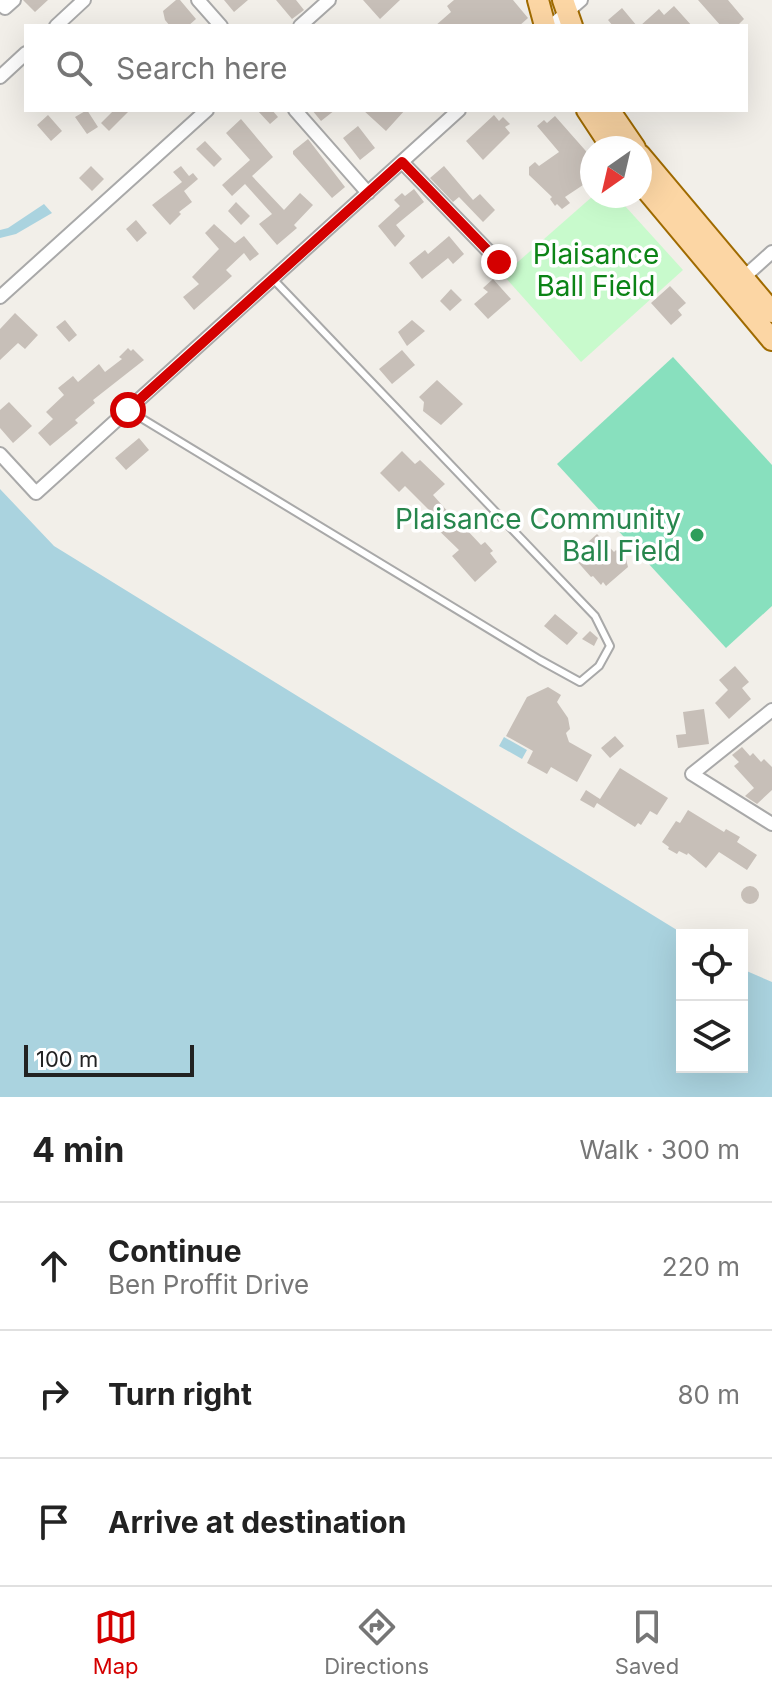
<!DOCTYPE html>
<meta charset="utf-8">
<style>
:root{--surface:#fff;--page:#f6f6f6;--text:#222;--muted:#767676;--line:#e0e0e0;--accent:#d40000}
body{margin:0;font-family:Inter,sans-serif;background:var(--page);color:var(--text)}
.controls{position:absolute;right:24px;bottom:24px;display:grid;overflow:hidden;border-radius:0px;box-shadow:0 8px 32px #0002}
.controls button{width:72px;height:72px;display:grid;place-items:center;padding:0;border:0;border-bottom:2px solid var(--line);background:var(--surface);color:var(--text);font:40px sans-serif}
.compass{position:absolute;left:580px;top:136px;width:72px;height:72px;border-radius:50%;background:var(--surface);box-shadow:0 8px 32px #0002;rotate:214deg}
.scale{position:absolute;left:24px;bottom:20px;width:170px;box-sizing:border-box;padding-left:8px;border:4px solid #222;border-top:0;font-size:22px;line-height:28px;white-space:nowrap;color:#222;-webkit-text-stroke:6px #fff;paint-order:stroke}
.stop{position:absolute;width:24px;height:24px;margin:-18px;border:6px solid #d40000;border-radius:50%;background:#fff}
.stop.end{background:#d40000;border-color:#fff;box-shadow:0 2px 8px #0008}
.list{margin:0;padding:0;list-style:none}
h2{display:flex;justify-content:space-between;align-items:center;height:104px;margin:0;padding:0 32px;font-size:34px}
h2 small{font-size:26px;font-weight:400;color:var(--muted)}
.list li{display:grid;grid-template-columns:52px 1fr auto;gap:24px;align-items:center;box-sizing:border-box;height:128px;padding:0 32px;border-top:2px solid var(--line)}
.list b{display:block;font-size:30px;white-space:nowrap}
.list p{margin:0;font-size:26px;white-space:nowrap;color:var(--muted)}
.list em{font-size:26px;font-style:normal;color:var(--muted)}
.icon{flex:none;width:44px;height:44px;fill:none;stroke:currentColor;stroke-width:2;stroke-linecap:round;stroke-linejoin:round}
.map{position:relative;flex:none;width:772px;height:1097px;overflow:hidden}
.search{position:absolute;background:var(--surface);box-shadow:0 8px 32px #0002;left:24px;right:24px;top:24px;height:88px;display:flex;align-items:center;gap:20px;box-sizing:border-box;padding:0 28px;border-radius:0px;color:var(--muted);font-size:30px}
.sheet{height:488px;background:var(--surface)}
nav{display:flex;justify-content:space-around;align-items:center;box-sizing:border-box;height:112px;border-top:2px solid var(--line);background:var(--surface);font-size:22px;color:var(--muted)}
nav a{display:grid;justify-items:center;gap:4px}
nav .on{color:var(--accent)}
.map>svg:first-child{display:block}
</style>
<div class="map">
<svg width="772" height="1097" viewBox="0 0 772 1097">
<rect width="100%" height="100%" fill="#f2efe9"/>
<path fill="#c8facc" d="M593,196H616L683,270L581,362L503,275Z"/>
<path fill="#88e0be" d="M673,357L772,465V606L726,648L557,464Z"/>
<path fill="#aad3df" d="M44,204L52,213L16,234L0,238V230L8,228Z
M0,489L54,546L685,935H682V1067H742V969L772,982V1097H0Z
M504,737L527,750L522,759L499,746Z"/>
<path fill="#c7bfb8" d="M23,0H48L35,12Z
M176,0H180L196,19L188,26H170L165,20L163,11Z
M224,0H248L234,12Z
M276,0H296L304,10L292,19Z
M363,0H400L380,19Z
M454,0H513L528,18L519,26H435L451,12L447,6Z
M698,0H728L744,19L737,26H721Z
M674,6L692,26H640L659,9L664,15Z
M622,8L637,26H613L608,20Z
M87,110L98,127L87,134L75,117Z
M114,110H130L109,131L101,123Z
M257,110H272L278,117L270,124Z
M312,110H335L321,121Z
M363,110H405L386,131Z
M48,115L62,131L51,141L37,125Z
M494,115L499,121L503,117L510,124L505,127L510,133L483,160L466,141Z
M555,116L592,158V179L565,197L570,203L562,209L557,204L555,206L550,199L552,197L529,175V167L535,162L539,166L559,152L537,126L544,120L547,123Z
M241,119L273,157L252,176L284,210L300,193L313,205L294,225L297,228L277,245L259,224L272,214L245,184L232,196L222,185L250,160L226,133Z
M358,126L375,148L360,160L343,138Z
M308,139L345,187L332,198L293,154V151Z
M205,141L222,159L214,167L196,149Z
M91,166L104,179L92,191L79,178Z
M181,166L189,176L193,173L198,179L184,191L192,202L179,212L181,214L170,225L152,205L182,182L173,172Z
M444,166L473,200L480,194L495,210L483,222L459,197L453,202L430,178Z
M414,189L424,202L396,225L405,236L395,247L378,226L400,206L394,200L402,193L405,196Z
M236,202L250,216L241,225L228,211Z
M136,220L147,233L137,242L126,229Z
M214,224L235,243L244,236L259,254L250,261L244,253L226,270L232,276L194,310L183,297L199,284L192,277L219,249L205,233Z
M449,236L464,254L453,264L448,258L422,279L409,263L425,250L428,254Z
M493,279L511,299L488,319L474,304L488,292L483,288Z
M670,286L686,303L678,310L682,315L671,325L651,303Z
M451,289L462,300L450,311L440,301Z
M15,313L38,335L25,349L18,343L0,360V329Z
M65,320L77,335L69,342L56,327Z
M412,320L425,331L407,346L398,332Z
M128,348L131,351L133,349L144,360L93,400L95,403L75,420L78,423L50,446L38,433L53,419L46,412L64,395L58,388L73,376L78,382L99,364L105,372L122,359L119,357Z
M402,350L415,365L392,384L379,369Z
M437,380L463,404L441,425L423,411L424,402L419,397Z
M9,402L32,426L13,443L0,428V410Z
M139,438L149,450L126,470L115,458Z
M402,451L415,464L420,460L445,484L433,495L450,514L452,512L458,518L461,515L467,521L464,524L465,528L481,545L485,542L493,551L490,553L497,562L475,582L452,556L459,550L429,521L435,516L405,486L399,492L380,473Z
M597,534L614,552L616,550L623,557L625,555L628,567L606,586L603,582L601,585L593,576L591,577L575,559L579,556L576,553Z
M555,614L578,633L567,645L544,626Z
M590,631L598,638L594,646L582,639Z
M735,666L749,682L742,688L751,699L729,719L715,703L728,690L719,680Z
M548,687L561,695L557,702L568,718L570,729L566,733L569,742L592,755L577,782L551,767L547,774L527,763L533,751L506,736L527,697Z
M704,709L709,744L678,748L676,735L686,734L683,712Z
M615,736L624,746L610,758L601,748Z
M742,747L750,756L753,753L761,762L764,759L772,767V790L757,804L745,796L754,788L734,766L739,762L732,755Z
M620,768L668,798L657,815L650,811L641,825L638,823L635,827L597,803L594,808L580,800L586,790L600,799Z
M688,810L724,832L726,829L740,837L737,842L757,855L747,870L719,852L706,868L688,853L687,855L679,851L677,854L668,849L669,847L662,842L676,821L680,823Z
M741 895a9 9 0 1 1 18 0a9 9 0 1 1-18 0Z"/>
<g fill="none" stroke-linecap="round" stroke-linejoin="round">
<g stroke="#a9a9a9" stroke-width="10">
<path id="lane" d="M128,410L540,660L580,682L599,666L610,646L595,616L273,279"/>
</g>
<g stroke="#a9a9a9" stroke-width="16">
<path id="street" d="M198,0L221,26
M0,3L5,8L14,0
M56,26L84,0
M300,26L329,0
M551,26L581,0
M0,77L26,53
M295,110L368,193
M402,162L499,262
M743,278L772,252
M0,297L207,110
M0,454L36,493L459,110
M772,710L692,774L772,824"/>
</g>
<g stroke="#a06b00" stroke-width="24">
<path id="primary" d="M538,0L545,26
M563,0L572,26
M587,110L612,148
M609,110L635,148
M640,155L772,312
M640,182L772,340"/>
</g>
<use href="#lane" stroke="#fff" stroke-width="6"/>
<use href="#street" stroke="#fff" stroke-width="12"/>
<use href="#primary" stroke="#fcd6a4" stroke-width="20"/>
</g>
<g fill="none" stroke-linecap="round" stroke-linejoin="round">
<path stroke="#d40000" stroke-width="10" d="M128,410L402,162L499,262"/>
</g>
<circle fill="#2e9e5b" stroke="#fff" stroke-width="3" cx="697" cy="535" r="8"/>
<g text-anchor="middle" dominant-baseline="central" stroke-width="7" stroke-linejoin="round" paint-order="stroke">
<g font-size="28" fill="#0c8416" stroke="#fff">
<text x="596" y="254">Plaisance<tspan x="596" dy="32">Ball Field</tspan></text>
</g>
<g font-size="28" fill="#27864d" stroke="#fff" text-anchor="end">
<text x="681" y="519">Plaisance Community<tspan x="681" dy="32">Ball Field</tspan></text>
</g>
</g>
</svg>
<div class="controls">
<button><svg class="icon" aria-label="locate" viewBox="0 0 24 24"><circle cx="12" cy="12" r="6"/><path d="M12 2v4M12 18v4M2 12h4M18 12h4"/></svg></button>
<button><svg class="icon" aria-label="layers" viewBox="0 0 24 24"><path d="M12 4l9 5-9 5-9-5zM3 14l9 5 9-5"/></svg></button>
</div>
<svg class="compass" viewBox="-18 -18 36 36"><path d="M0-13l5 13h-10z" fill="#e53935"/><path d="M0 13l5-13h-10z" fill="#767676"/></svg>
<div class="scale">100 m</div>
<div class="stop" style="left:128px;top:410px"></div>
<div class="stop end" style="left:499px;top:262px"></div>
<div class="search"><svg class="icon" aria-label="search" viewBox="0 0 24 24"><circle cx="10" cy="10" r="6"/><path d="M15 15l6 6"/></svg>Search here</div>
</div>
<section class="sheet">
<h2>4 min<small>Walk · 300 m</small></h2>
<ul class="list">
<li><svg class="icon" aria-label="ahead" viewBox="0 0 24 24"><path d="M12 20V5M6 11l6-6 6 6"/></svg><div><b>Continue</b><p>Ben Proffit Drive</p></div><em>220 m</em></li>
<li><svg class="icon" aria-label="right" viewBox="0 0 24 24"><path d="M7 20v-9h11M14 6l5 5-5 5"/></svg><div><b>Turn right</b></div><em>80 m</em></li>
<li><svg class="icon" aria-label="arrive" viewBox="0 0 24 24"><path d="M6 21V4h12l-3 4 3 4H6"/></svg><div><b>Arrive at destination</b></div></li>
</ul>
</section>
<nav>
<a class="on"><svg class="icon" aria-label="map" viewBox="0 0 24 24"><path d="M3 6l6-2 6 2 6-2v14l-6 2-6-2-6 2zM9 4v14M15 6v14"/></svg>Map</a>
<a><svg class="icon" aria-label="directions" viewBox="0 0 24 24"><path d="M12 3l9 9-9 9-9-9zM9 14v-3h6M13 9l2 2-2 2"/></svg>Directions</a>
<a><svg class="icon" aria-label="saved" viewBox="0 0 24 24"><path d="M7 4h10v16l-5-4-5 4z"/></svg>Saved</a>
</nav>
